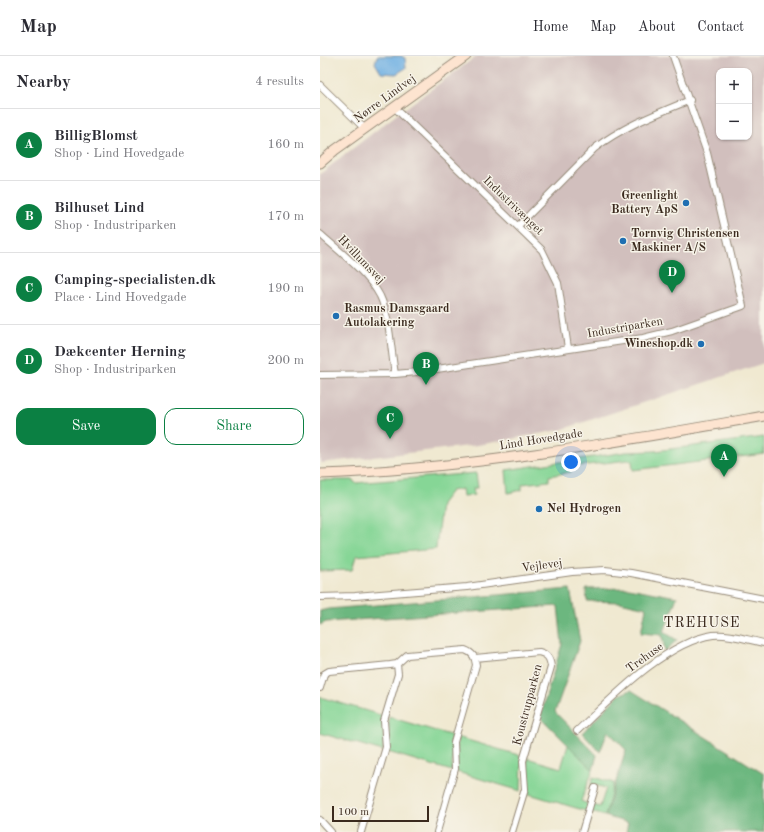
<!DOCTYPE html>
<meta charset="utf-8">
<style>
:root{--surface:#fff;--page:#f7f7f7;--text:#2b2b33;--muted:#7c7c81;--line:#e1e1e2;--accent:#0b8043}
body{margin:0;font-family:"Old Standard TT",serif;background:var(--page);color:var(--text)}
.controls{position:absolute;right:12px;top:12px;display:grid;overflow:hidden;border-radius:8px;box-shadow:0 1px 3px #0004}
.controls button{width:36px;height:36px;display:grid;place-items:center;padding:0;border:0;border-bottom:1px solid var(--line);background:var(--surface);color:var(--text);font:20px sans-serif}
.scale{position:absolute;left:12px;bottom:10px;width:97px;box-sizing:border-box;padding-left:4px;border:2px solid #3b2a1e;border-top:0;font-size:11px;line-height:14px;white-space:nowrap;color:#3b2a1e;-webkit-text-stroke:3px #f7f3e8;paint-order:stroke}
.you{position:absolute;left:251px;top:406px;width:14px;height:14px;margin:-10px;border:3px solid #fff;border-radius:50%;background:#1a73e8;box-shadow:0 0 0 6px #1a73e833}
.badge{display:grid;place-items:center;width:26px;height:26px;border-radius:50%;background:var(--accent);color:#fff;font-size:13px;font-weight:700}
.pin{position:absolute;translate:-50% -33px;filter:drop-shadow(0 1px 2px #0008)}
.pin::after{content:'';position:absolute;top:21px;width:14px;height:12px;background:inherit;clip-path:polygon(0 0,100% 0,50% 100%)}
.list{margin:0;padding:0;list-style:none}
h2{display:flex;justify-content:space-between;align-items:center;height:52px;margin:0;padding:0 16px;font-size:17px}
h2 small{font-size:13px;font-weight:400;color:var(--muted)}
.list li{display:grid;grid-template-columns:26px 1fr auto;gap:12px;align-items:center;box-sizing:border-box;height:72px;padding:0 16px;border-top:1px solid var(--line)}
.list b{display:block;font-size:15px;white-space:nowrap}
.list p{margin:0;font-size:13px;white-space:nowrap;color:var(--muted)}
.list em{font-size:13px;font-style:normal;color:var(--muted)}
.actions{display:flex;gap:8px;padding:12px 16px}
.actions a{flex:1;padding:9px 0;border:1px solid var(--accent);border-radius:12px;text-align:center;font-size:14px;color:var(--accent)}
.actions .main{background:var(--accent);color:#fff}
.map{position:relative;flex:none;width:444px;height:776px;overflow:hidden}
header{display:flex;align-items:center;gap:24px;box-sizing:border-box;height:56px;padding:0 20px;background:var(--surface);border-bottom:1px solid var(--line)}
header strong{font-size:19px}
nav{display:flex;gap:22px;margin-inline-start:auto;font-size:14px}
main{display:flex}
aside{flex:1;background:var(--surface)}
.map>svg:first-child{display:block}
</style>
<header>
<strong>Map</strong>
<nav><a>Home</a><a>Map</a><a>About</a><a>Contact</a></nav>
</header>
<main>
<aside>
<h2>Nearby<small>4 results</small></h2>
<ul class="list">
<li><span class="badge">A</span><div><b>BilligBlomst</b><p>Shop · Lind Hovedgade</p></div><em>160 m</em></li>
<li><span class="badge">B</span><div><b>Bilhuset Lind</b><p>Shop · Industriparken</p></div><em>170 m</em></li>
<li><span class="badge">C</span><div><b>Camping-specialisten.dk</b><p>Place · Lind Hovedgade</p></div><em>190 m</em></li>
<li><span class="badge">D</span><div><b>Dækcenter Herning</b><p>Shop · Industriparken</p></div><em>200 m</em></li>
</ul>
<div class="actions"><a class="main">Save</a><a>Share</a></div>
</aside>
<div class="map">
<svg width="444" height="776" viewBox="0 0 444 776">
<rect width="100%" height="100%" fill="#f7f3e8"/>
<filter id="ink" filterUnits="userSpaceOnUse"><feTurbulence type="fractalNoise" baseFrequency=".025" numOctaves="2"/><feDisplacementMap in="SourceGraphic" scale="8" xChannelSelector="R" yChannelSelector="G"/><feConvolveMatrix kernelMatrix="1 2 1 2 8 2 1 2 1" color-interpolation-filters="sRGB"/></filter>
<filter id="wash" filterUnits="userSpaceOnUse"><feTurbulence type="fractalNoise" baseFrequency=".012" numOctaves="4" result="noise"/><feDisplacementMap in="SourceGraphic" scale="16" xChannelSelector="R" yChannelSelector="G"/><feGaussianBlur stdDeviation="0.9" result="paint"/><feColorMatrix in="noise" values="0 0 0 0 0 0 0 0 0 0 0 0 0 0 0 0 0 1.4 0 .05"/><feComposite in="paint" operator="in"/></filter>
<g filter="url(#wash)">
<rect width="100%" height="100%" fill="#f0e9d1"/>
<path fill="#d1bfbd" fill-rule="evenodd" d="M157,0H444V307L240,374L158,389L0,407V118L76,59ZM399,15H429V81H399Z"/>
<path fill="#86d696" stroke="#60805a" d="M444,381V398L313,414L312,405L308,404L251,411V416L229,420V425L202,428V434L188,437L186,414L306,396L335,395Z
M156,417L158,432H153L154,439L143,440L142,433L131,435L121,448L116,493L36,500L32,514L0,515V424H33L35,427Z
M0,641L64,660L63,695L0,677Z
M69,661L133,680L132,715L68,696Z
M137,681L202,700L201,735L137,716Z
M248,689L273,714L261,745L268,748L266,755L206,737L208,730L207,702L241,712Z
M273,721L294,727L285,760L271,756L273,749L280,751L286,732L271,728Z"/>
<path fill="#6cb77f" stroke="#54704e" d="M309,532L357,541L344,576L357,584L345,595L342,579L321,577L326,552L300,546L267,545L266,533Z
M250,533L260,585L235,656L277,699L273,714L220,661L242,588L238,550L6,566L0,569V555L8,553Z
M311,634L444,718V776H306L308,767L285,760L306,694L288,675L280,696L262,677L299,639Z"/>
<path fill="#6fb0e3" stroke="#556d80" d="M57,0H81L85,2L86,12L76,18L61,17L55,7Z"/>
</g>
<g filter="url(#ink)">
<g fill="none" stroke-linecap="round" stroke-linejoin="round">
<g stroke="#968a78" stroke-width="8">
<path id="street" d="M0,29L45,73
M74,51L222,194L238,227L248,292
M198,170L275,92C304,70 336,58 370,44
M0,178C19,195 48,217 60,240C70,261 71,295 75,318
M0,319L75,318L97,316L323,282L352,275L423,250L387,97L353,0
M0,541L35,540L147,531L252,516L285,514L311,517L444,543
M155,602L219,596C227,598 230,602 231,611L203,705L205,733L192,776
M0,632L4,618L9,615L70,609L77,608L87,599L145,594C153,597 155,601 156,609L134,686L135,713L117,776
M257,675C291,643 345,586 393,579C409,577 428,584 444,587
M0,764L11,776
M41,776L66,691L64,665L78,618L77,608
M262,776L275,732"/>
</g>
<g stroke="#968a78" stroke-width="11">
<path id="secondary" d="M0,107L15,94L146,0
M0,418C149,413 297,386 444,360"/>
</g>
<use href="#street" stroke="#fff" stroke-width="6"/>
<use href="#secondary" stroke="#fde4d0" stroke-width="9"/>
</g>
</g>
<g fill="#1f6fb2" stroke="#f7f3e8" stroke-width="1.5">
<circle cx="366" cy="147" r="4"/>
<circle cx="303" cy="185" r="4"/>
<circle cx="16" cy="260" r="4"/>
<circle cx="381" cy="288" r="4"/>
<circle cx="219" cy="453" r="4"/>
</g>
<g text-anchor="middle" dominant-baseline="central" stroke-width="3" stroke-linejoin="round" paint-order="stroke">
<g font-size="12" fill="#3b2a1e" stroke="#f7f3e8">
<text transform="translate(65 43) rotate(-36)">Nørre Lindvej</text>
<text transform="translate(193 150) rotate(44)">Industrivænget</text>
<text transform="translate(41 204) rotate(46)">Hvillumsvej</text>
<text transform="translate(305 272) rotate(-10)">Industriparken</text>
<text transform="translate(221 384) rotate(-9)">Lind Hovedgade</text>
<text transform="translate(222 510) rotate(-8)">Vejlevej</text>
<text transform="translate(325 602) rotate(-36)">Trehuse</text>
<text transform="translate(208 649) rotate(-75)">Koustrupparken</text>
</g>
<g font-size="12" font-weight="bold" fill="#3b2a1e" stroke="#f7f3e8" text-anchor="start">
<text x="358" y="140" text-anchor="end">Greenlight<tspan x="358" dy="14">Battery ApS</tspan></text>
<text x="311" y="178">Tornvig Christensen<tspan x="311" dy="14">Maskiner A/S</tspan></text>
<text x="24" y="253">Rasmus Damsgaard<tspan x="24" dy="14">Autolakering</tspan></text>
<text x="373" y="288" text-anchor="end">Wineshop.dk</text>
<text x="227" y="453">Nel Hydrogen</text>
</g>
<g font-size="14" letter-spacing="1" fill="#3b2a1e" stroke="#f7f3e8">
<text x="382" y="567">TREHUSE</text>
</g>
</g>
</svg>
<div class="controls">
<button>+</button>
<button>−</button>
</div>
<div class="scale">100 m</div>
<div class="you"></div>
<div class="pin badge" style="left:404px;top:421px">A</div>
<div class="pin badge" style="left:106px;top:329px">B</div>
<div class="pin badge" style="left:70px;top:383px">C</div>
<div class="pin badge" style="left:352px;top:237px">D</div>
</div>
</main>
